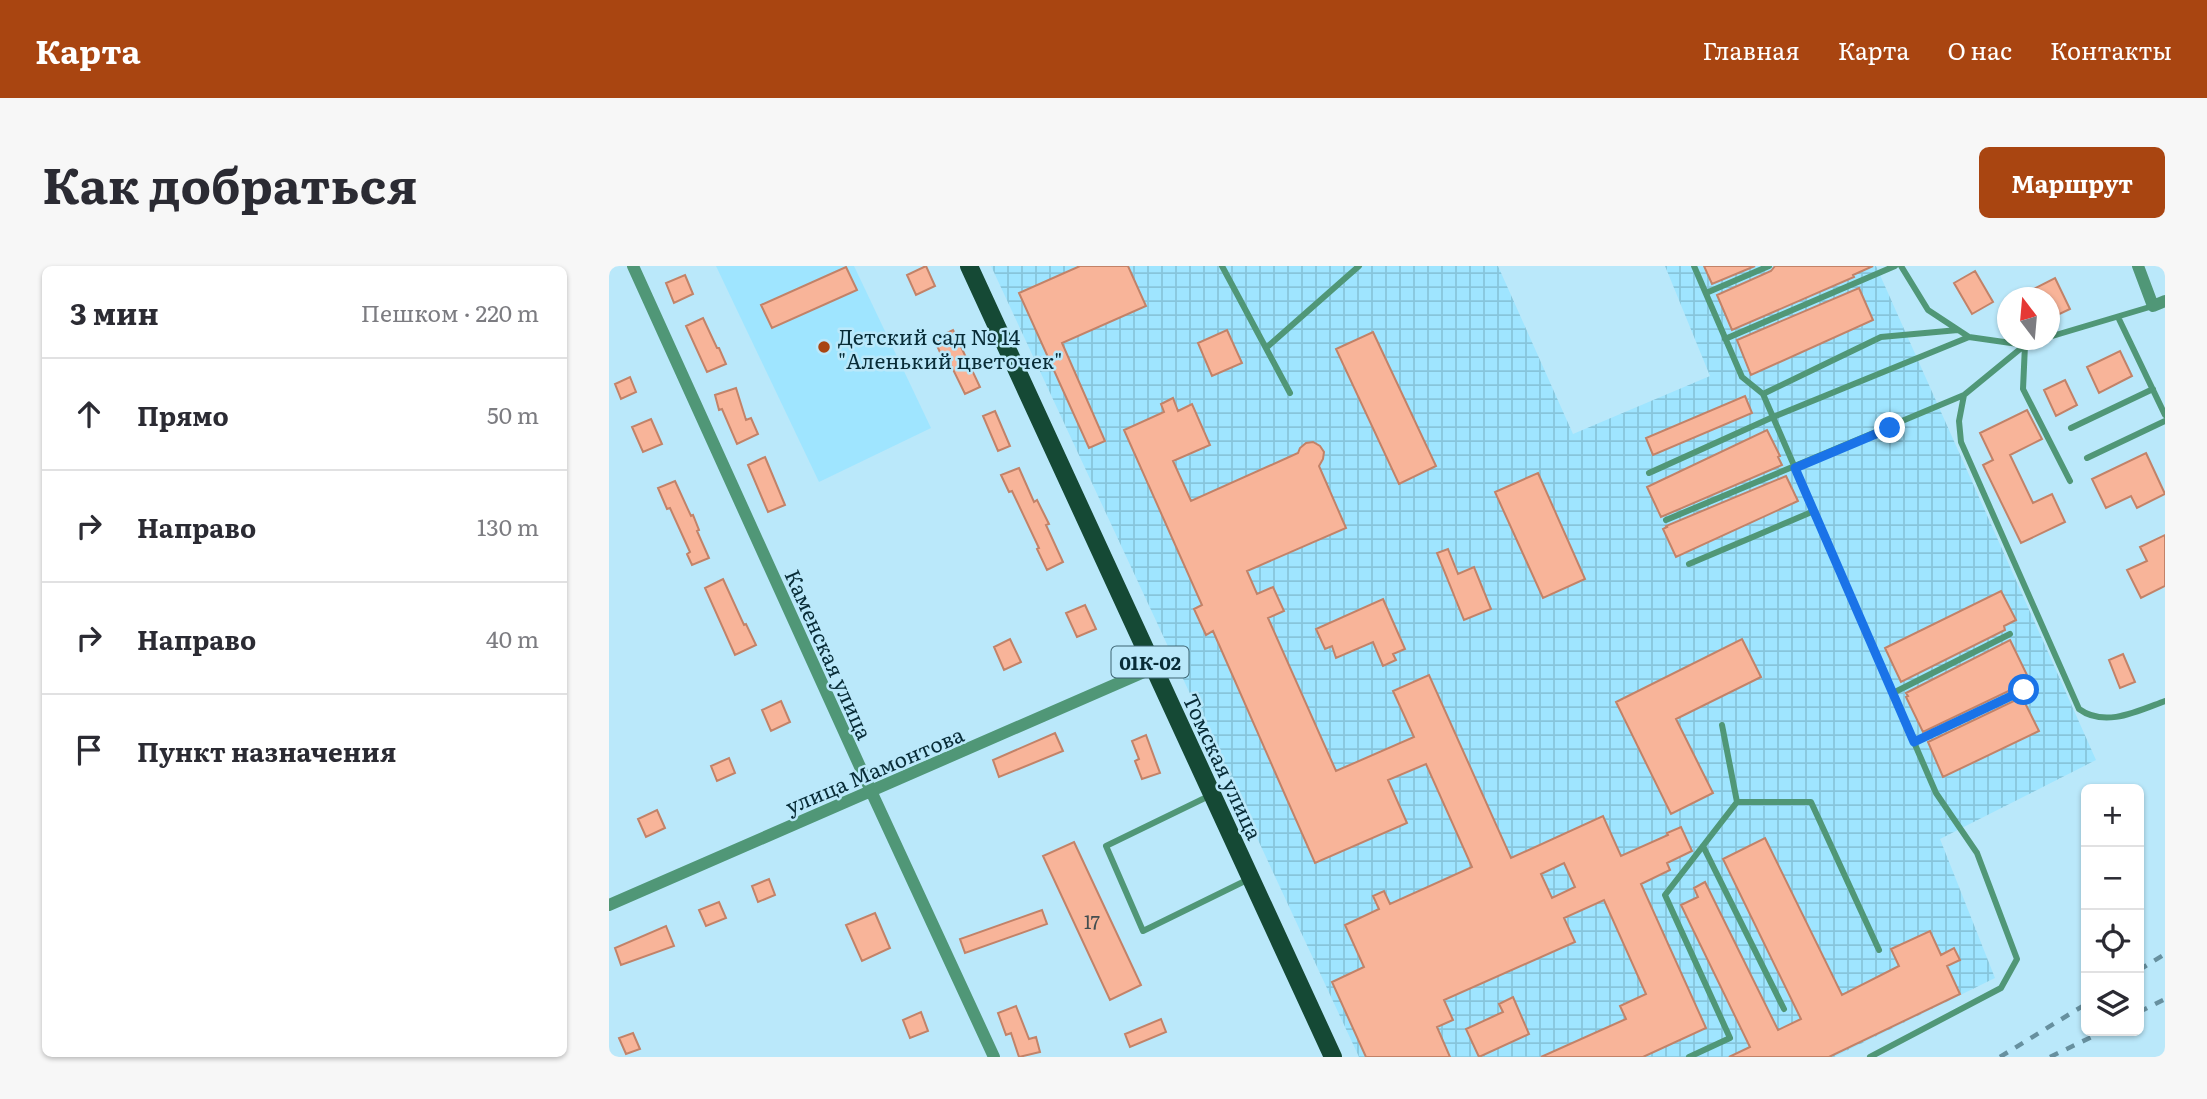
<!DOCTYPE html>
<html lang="ru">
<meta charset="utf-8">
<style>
:root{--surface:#fff;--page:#f7f7f7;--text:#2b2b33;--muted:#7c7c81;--line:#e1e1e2;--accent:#a94511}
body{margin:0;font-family:Literata,serif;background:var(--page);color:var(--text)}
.controls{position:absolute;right:21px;bottom:21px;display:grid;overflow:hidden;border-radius:10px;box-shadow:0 2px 5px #0004}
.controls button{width:63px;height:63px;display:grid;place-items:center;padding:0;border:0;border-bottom:2px solid var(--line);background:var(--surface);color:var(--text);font:35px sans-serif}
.compass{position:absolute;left:1388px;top:21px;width:63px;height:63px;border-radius:50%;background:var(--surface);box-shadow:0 2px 5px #0004;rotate:344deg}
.stop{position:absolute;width:21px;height:21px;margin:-16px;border:5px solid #1a73e8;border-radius:50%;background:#fff}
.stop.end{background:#1a73e8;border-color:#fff;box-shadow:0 2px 7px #0008}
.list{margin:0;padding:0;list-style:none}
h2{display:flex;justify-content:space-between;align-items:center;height:91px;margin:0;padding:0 28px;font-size:30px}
h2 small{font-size:23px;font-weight:400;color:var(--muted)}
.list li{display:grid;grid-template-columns:46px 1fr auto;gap:21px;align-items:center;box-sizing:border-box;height:112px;padding:0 28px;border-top:2px solid var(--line)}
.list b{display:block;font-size:26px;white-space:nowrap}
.list em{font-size:23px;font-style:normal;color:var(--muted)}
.icon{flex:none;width:38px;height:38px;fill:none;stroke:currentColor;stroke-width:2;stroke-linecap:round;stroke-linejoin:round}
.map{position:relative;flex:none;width:1556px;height:791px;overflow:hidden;border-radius:10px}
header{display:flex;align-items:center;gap:42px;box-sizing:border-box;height:98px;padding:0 35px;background:var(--accent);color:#fff}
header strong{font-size:33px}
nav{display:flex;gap:38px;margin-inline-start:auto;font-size:24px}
.intro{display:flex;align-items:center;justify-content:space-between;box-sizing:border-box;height:168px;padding:0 42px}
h1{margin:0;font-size:49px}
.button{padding:18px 32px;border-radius:10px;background:var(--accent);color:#fff;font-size:24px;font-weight:700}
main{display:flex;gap:42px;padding:0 42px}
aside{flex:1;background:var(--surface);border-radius:10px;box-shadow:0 2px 5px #0004}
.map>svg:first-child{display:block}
</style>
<header>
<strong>Карта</strong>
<nav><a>Главная</a><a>Карта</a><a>О нас</a><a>Контакты</a></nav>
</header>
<div class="intro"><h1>Как добраться</h1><a class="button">Маршрут</a></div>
<main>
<aside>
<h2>3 мин<small>Пешком · 220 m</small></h2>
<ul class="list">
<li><svg class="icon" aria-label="ahead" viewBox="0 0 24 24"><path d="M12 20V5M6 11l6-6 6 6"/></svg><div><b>Прямо</b></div><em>50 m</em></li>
<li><svg class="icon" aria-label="right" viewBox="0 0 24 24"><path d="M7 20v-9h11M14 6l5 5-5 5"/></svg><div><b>Направо</b></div><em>130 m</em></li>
<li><svg class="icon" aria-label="right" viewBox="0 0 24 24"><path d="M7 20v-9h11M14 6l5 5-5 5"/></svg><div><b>Направо</b></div><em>40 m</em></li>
<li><svg class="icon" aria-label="arrive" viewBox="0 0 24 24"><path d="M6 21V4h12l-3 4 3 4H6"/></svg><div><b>Пункт назначения</b></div></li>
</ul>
</aside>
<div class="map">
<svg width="1556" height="791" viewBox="0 0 1556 791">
<defs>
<pattern id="industrial-grid" width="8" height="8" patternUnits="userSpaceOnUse" patternTransform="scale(1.75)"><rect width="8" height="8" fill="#9fe5ff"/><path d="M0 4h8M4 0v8" fill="none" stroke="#87c5db"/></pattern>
</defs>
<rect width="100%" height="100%" fill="#bae8fa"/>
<path fill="#9fe5ff" d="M107,0H245L322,162L210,216Z"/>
<path fill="url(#industrial-grid)" d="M382,0H889L964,168L1101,110L1056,0H1267L1487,494L1331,573L1386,712L1225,791H750Z"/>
<path fill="#f8b499" stroke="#c28268" stroke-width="2" fill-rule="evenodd" d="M317,0L326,20L307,29L298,9Z
M471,0H519L537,40L453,77L496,175L480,182L410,27Z
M1095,0H1146L1103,18Z
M1166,0H1264L1244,9L1245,11L1123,64L1108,29L1162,5Z
M237,1L248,24L163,62L152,39Z
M1366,5L1384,36L1363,48L1345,17Z
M76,9L84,28L65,37L57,17Z
M1446,12L1461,43L1440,53V32H1407Z
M1250,22L1264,54L1142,109L1128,74Z
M94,52L108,82H110L117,98L98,106L77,60Z
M344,64L371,121L356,128L338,91L334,93L325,73Z
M618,64L633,97L603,110L589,77Z
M764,66L827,200L790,218L727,83Z
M1511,85L1523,110L1490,127L1478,101Z
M21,111L27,126L12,133L6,118Z
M1456,114L1468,139L1447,150L1435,124Z
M127,122L137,154L142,152L149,168L128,178L113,143L110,144L106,129Z
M1136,130L1143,147L1044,189L1037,172Z
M564,132L569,145L583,138L601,179L564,195L582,235L689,187L691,182L697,177L704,176L711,180L715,186L714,193L710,200L737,262L638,305L648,328L664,321L675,345L659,352L727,505L805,471L784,425L820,409L902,592L994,550L1012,590L1059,569L1058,567L1072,561L1083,585L1058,597L1061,604L1032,618L1097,762L1034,791H932L1017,753L1011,740L1037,728L995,634L955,652L966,676L835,734L844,754L828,761L841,791H757L723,716L755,701L736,659L770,643L764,630L775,625L781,638L863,601L817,498L779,514L798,557L706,597L604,365L597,369L585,343L593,339L515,164L555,146L552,138ZM955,597L966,621L943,632L932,608Z
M1418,144L1433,173L1401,189L1424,237L1443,228L1456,256L1412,277L1374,199L1384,194L1371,167Z
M386,145L401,180L389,185L374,150Z
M42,153L53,178L34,186L23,161Z
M1158,164L1171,190L1169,191L1173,199L1052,251L1038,221Z
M1537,187L1556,228L1528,242L1522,230L1497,242L1483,213Z
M156,191L176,239L159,246L139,199Z
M410,202L425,236L428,234L440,258L437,259L454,296L438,304L428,283L430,282L403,225L400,226L392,209Z
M929,207L976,313L934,332L886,226Z
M1177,210L1189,235L1067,291L1054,263L1058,261L1057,260Z
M66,215L82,250L84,249L90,264L88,265L100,292L83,299L78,288L81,286L61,242L58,243L49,222Z
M1556,269V320L1532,332L1518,304L1538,295L1531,281Z
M839,283L849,308L865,301L882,343L855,354L828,287Z
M114,313L135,359L137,358L147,379L126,389L96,322Z
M1392,325L1407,354L1395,360L1396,364L1292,416L1276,382Z
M774,333L796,383L784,388L787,394L774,400L764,376L727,392L723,380L716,383L707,363Z
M476,339L487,363L468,371L457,347Z
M401,373L412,396L395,404L385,381Z
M1133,373L1152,411L1067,453L1104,527L1062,548L1007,436Z
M1401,374L1418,409L1406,415L1408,421L1314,466L1297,431L1299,430L1297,427Z
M1514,388L1526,416L1511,422L1500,394Z
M1413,431L1430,465L1334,511L1319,476Z
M172,435L181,456L162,465L153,444Z
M446,467L454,485L390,511L384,494Z
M537,469L551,507L533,513L526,495L530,493L523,475Z
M120,492L126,507L108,515L102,500Z
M48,544L56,562L37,571L29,553Z
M1156,572L1233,729L1290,700L1282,683L1321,665L1332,689L1345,682L1351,694L1338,700L1351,728L1220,791H1120L1141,781L1072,639L1089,631L1085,622L1096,616L1169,764L1192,753L1114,593Z
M465,576L532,719L501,734L434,590Z
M160,613L166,629L149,636L143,620Z
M110,636L117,652L97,660L90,644Z
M433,644L438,658L356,687L351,673Z
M266,647L281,682L253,695L237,659Z
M57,660L65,680L12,699L6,682Z
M904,731L920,768L870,791L857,763L894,746L890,738Z
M407,740L420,773L427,771L431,786L410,791L402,767L397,769L389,747Z
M312,746L319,765L301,772L294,754Z
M552,753L557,766L521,781L516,768Z
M24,767L31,783L17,788L10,772Z"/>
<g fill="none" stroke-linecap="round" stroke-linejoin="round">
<path stroke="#509777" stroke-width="6" d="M613,0L681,127
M1085,0L1133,111L1154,128L1327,527L1368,587L1408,693L1392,722L1261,791
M1292,0L1319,44L1360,71L1416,79L1433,74
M1097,27L1160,0
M1509,51L1556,149
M1440,71L1544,40
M1116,73L1286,0
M1416,79L1414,123L1461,215
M657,82L750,0
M1154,128L1272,71L1349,64
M1355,129L1350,155L1352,176L1470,443C1496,462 1529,445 1556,435
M1462,162L1544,123
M1478,192L1556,155
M1040,207L1164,151L1360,71
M1057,254L1355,129L1416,79
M1080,298L1205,245
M1284,427L1401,368
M1305,476L1415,424
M600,530L497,580L534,665L640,613
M1128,536H1202L1270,684
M1094,580L1175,743
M1080,791L1121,772L1056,629L1128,536L1113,459"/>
<path stroke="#509777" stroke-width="12" d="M24,0L262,525L385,791
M1529,0L1544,40L1556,35
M0,639L544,402"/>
<path stroke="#154935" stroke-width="18" d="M360,0L724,791"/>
<path stroke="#67909f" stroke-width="4.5" stroke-dasharray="9 9" stroke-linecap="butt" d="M1530,704L1556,688
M1530,746L1556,733
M1391,791L1477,738
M1441,791L1495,765"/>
</g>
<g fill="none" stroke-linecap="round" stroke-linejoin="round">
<path stroke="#1a73e8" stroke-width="9" d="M1281,162L1186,202L1305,476L1415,424"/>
</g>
<circle fill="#a94511" stroke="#bae8fa" stroke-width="2.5" cx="215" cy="81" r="7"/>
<g text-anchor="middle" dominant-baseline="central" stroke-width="5" stroke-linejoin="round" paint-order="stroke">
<g font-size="18" fill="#444e50">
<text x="483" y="655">17</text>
</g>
<rect fill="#bae8fa" stroke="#3d6472" stroke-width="2" x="502.5" y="380.5" width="77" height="31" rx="5"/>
<g font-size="19" font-weight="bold" fill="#082c37">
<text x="541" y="396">01К-02</text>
</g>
<g font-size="21" fill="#082c37" stroke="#bae8fa" text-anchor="start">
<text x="229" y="69">Детский сад № 14<tspan x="229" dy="24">"Аленький цветочек"</tspan></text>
</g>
<g font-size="21" fill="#082c37" stroke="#bae8fa">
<text transform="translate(221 388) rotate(66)">Каменская улица</text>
<text transform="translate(615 500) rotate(65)">Томская улица</text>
<text transform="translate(265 503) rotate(-23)">улица Мамонтова</text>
</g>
</g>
</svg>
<div class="controls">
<button>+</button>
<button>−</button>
<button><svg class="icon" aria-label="locate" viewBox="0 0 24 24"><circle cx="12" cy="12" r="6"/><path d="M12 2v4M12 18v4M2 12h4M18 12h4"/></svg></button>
<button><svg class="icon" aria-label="layers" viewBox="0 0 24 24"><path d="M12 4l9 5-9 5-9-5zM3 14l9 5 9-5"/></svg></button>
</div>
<svg class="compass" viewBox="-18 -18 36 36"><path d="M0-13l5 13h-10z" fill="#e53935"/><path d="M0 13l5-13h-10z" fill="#7c7c81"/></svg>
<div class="stop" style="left:1415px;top:424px"></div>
<div class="stop end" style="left:1281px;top:162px"></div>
</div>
</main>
